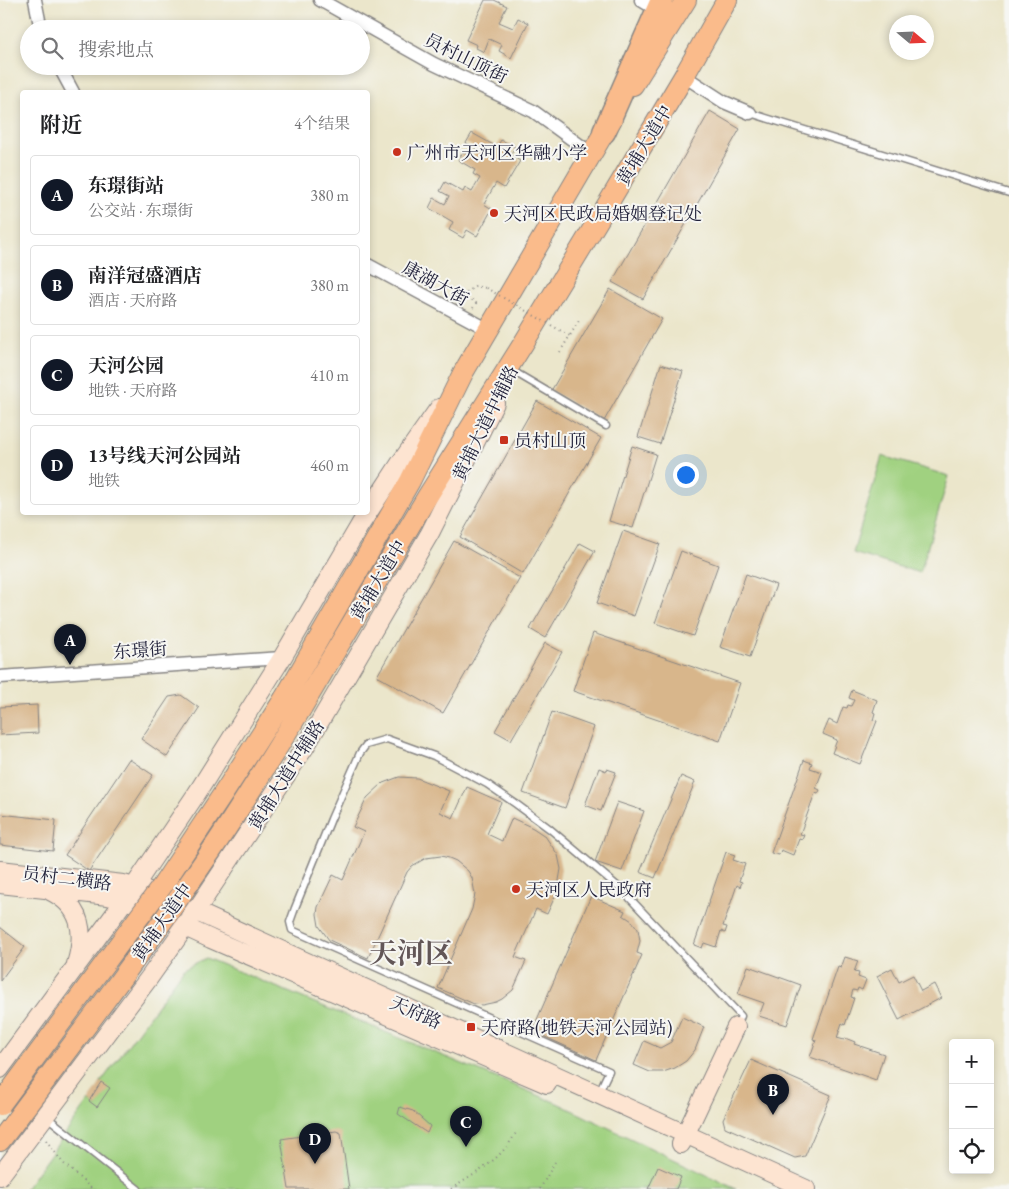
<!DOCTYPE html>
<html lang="zh">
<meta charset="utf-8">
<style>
:root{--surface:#fff;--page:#f2f2f2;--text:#202124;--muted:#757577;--line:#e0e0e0;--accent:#111827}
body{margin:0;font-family:"EB Garamond","Noto Serif SC",serif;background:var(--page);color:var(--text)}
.controls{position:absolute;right:15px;bottom:15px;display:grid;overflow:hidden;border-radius:5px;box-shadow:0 2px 8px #0003}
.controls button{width:45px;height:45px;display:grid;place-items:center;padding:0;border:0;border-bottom:1px solid var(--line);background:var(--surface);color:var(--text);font:25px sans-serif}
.compass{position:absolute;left:889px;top:15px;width:45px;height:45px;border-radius:50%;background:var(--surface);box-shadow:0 2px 8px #0003;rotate:109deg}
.you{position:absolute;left:685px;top:474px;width:18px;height:18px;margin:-12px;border:4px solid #fff;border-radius:50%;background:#1a73e8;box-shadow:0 0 0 8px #1a73e833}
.badge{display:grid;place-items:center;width:32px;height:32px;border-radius:50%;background:var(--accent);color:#fff;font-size:16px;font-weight:700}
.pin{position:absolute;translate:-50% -41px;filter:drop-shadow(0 1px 2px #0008)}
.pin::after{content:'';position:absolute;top:26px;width:18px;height:15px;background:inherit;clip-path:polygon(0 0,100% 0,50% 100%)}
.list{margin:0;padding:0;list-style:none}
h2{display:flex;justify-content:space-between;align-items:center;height:65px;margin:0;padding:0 20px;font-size:21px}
h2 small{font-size:16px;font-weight:400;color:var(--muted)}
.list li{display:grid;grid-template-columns:32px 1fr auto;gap:15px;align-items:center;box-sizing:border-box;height:80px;margin:0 10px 10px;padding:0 10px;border:1px solid var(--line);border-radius:5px}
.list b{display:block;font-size:19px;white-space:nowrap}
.list p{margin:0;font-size:16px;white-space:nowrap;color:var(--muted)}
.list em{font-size:16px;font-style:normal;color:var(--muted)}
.icon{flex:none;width:28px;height:28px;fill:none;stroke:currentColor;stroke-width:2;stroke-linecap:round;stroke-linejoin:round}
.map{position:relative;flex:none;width:1009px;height:1189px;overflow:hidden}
.search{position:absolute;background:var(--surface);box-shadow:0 2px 8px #0003;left:20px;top:20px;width:350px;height:55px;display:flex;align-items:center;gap:12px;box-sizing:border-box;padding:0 18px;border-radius:28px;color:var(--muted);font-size:19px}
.panel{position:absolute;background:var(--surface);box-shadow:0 2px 8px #0003;left:20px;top:90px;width:350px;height:425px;border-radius:5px}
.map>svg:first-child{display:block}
</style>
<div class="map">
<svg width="1009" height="1189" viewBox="0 0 1009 1189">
<rect width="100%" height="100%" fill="#f6f6f2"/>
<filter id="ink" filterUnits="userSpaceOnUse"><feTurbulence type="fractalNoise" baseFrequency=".02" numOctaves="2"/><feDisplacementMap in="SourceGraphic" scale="10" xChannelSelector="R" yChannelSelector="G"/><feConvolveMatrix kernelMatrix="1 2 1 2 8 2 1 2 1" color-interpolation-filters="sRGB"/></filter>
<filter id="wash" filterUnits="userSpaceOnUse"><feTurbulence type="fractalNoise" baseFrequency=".0096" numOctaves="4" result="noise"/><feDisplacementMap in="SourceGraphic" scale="20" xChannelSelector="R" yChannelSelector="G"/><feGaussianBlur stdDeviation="1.12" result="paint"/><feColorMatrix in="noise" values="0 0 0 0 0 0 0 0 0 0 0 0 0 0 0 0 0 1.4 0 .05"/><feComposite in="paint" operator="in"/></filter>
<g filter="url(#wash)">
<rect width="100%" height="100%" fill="#ebe6cb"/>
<path fill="#a0d180" stroke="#617a5e" d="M882,456L949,476L920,573L853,553Z
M206,958L557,1103L736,1189H25L89,1101L97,1107L101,1082L184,969Z"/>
<g id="blocks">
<path fill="#d8b68b" d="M485,0H494L507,6L499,22L513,28L518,18L528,23L511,58L499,51L502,45L489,39L484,52L476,48L477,45L466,40Z
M710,111L740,129L643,299L612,282Z
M472,133L497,147L501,140L515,147L510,155L520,161L504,188L496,183L484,204L492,209L477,236L467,230L463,238L449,230L453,222L429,208L434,198L445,204L449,196L440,191L445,182L463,192L465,188L472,192L480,178L473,174L475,170L458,160L463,152L472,157L477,149L466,143Z
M610,289L662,319L604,421L551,391Z
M661,364L683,371L660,444L638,437Z
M537,401L601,438L523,574L460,537Z
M632,446L656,454L633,528L609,521Z
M623,531L660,544L634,616L597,603Z
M454,541L520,578L443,713L377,676Z
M580,543L595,551L545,638L530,629Z
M681,551L718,565L693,636L655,623Z
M746,574L776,585L750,657L720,647Z
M593,633L740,683L720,741L573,691Z
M545,643L562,652L511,740L495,731Z
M852,690L877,700L873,712L875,713L873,720L877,721L860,764L832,753L837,740L823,734L829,720L837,724L843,707L847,708L848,705L851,706L854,700L849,698Z
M181,695L199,708L167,757L141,739L169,697Z
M37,705L38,733L0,735V707Z
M552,712L594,727L565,808L523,793Z
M129,759L153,775L89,871L65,855Z
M804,760L812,763L810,768L822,772L816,788L820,790L818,794L815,793L800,834L804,835L802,840L799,839L793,855L781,850L779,855L771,853Z
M599,768L606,771L607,769L616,772L601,811L585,805Z
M681,776L695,782L655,878L640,872Z
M399,777L417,778L449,791L440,812L453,818L467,787L501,802L487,834L502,841L512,818L533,828L545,836L558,855L561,869L557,892L547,914L536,909L515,957L526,961L513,990L502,999L496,1002L482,1005L474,1004L438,988L472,909L475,894L472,878L468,871L456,861L449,858L441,856L426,858L412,866L407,872L368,958L329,940L319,926L317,914L318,907L333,875L343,880L364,832L353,827L367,798L383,783Z
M617,802L644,811L622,871L595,862Z
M0,814L56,820L53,851L0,845Z
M726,852L735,855L733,860L745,864L739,881L742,882L740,887L737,885L723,926L727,927L725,933L721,931L716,947L704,943L702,948L694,945Z
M591,896L625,911L623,915L632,921L638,929L640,941L637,953L642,955L596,1060L532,1031Z
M0,927L25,947L0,981Z
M845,957L858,961L854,972L859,973L858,977L866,980L862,990L858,988L857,991L853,990L851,997L854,998L845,1025L842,1023L837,1038L844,1040L845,1038L855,1042L854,1044L884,1054L876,1080L810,1057L816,1040L813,1039L838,967L841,968Z
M748,966L801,985L787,1025L759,1016L764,1003L738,994Z
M892,968L899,982L913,975L921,991L934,984L941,998L899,1020L877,976Z
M682,1017L704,1027L695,1050L686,1061L675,1068L663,1072H650L634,1065L644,1041L660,1048L671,1042Z
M751,1060L831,1095L805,1156L795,1158L725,1127L723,1119Z
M101,1082L110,1088L97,1107L89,1101Z
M400,1107L413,1111L430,1126L427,1133L398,1114Z
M336,1131L341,1133L349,1189H289L281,1139Z
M658,1167L681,1177L676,1189H648Z"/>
</g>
</g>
<g filter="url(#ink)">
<use href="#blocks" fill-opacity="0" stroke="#868483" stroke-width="1"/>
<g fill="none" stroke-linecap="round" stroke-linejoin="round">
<g stroke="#868483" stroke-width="9">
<path id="lane" d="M750,113L1009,193
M511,370L606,426
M598,1094L609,1071L292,930L290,922L295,908L331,819L360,753L366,745L387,739L434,756L487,784L516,804L550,829L622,890L741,1016L737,1026
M47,1117L138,1189"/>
</g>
<g stroke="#868483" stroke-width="15">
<path id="street" d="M35,0L39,20L42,29
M320,0L434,64L533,111L592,154
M641,0L651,6
M59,66L73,92
M684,76L724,102L750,113
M368,265L489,330
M0,677L282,658"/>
</g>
<g stroke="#868483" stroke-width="20">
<path id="secondary" d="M0,870L123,884L153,892L806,1189
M0,884L108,896L131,902L211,939L547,1084
M50,891C81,906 86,932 76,964
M0,1069L125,900L197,793L282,658L360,525L401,462L439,408
M681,1144L736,1027
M0,1176L149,978L185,927L305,747L430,533L495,403"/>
</g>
<g stroke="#868483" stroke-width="22">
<path id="primary" d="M633,85L686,0
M284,699L410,481L463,373L612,119
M301,709L427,497L523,344L597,222L684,76L727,0
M0,1141L13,1124"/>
</g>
<g stroke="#868483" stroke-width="25">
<path id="highway" d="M604,132L662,0"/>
</g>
<path stroke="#868483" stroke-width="2" stroke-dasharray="1 4" stroke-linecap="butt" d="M473,308L476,303L467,296V293L475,286L486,288
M560,352L580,319
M46,1140L63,1163L92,1189
M451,1189C478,1172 501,1160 517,1131
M540,1189L555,1162"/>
<use href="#lane" stroke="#fff" stroke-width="6"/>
<use href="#street" stroke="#fff" stroke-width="12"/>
<use href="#secondary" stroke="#fde4d1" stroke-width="18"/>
<use href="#primary" stroke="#fabb8b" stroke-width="20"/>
<use href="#highway" stroke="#fabb8b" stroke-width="22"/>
<g stroke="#868483" stroke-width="22" stroke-linecap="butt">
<path id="primary-bridge" d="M0,1105L162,886L227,788L284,699
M13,1124C78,1037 144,950 205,860C239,811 270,760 301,709"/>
</g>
<path stroke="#868483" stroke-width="2" stroke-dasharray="1 4" stroke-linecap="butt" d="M486,288L570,336"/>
<use href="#primary-bridge" stroke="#fabb8b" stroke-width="20"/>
</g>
</g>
<g fill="#c8321e" stroke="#f6f6f2" stroke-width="2">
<circle cx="397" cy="152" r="5"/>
<circle cx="494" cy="213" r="5"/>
<rect x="499" y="435" width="10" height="10" rx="2.5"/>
<circle cx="516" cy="889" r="5"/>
<rect x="466" y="1022" width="10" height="10" rx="2.5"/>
</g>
<g text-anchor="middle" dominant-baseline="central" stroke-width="4" stroke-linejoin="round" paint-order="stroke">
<g font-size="18" fill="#22223b" stroke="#f6f6f2">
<text transform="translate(466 58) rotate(26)">员村山顶街</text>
<text transform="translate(644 145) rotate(-59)">黄埔大道中</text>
<text transform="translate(436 283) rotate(29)">康湖大街</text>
<text transform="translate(485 423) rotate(-64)">黄埔大道中辅路</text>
<text transform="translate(378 580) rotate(-59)">黄埔大道中</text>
<text transform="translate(140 650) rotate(-4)">东璟街</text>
<text transform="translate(286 775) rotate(-58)">黄埔大道中辅路</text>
<text transform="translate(67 878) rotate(7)">员村二横路</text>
<text transform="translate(162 922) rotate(-55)">黄埔大道中</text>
<text transform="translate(416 1012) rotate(24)">天府路</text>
</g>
<g font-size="18" fill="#22223b" stroke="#f6f6f2" text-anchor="start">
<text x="407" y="152">广州市天河区华融小学</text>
<text x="504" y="213">天河区民政局婚姻登记处</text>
<text x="514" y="440">员村山顶</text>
<text x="526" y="889">天河区人民政府</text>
<text x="481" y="1027">天府路(地铁天河公园站)</text>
</g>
<g font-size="28" font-weight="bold" fill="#625657" stroke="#f6f6f2">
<text x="411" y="953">天河区</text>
</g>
</g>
</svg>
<div class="controls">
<button>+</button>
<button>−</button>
<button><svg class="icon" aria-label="locate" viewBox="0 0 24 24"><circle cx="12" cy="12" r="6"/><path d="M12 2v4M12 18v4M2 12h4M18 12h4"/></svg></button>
</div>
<svg class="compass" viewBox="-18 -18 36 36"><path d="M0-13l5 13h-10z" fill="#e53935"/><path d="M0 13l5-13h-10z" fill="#757577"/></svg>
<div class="you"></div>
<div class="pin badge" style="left:70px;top:665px">A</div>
<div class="pin badge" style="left:773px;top:1115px">B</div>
<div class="pin badge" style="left:466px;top:1147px">C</div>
<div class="pin badge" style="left:315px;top:1164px">D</div>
<div class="search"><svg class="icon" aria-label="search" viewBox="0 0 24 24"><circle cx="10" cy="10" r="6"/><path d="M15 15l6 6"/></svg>搜索地点</div>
<section class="panel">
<h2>附近<small>4个结果</small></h2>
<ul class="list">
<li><span class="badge">A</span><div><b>东璟街站</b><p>公交站 · 东璟街</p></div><em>380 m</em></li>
<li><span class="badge">B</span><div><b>南洋冠盛酒店</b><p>酒店 · 天府路</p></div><em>380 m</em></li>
<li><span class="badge">C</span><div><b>天河公园</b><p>地铁 · 天府路</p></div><em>410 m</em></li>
<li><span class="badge">D</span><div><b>13号线天河公园站</b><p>地铁</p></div><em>460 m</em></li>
</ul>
</section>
</div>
